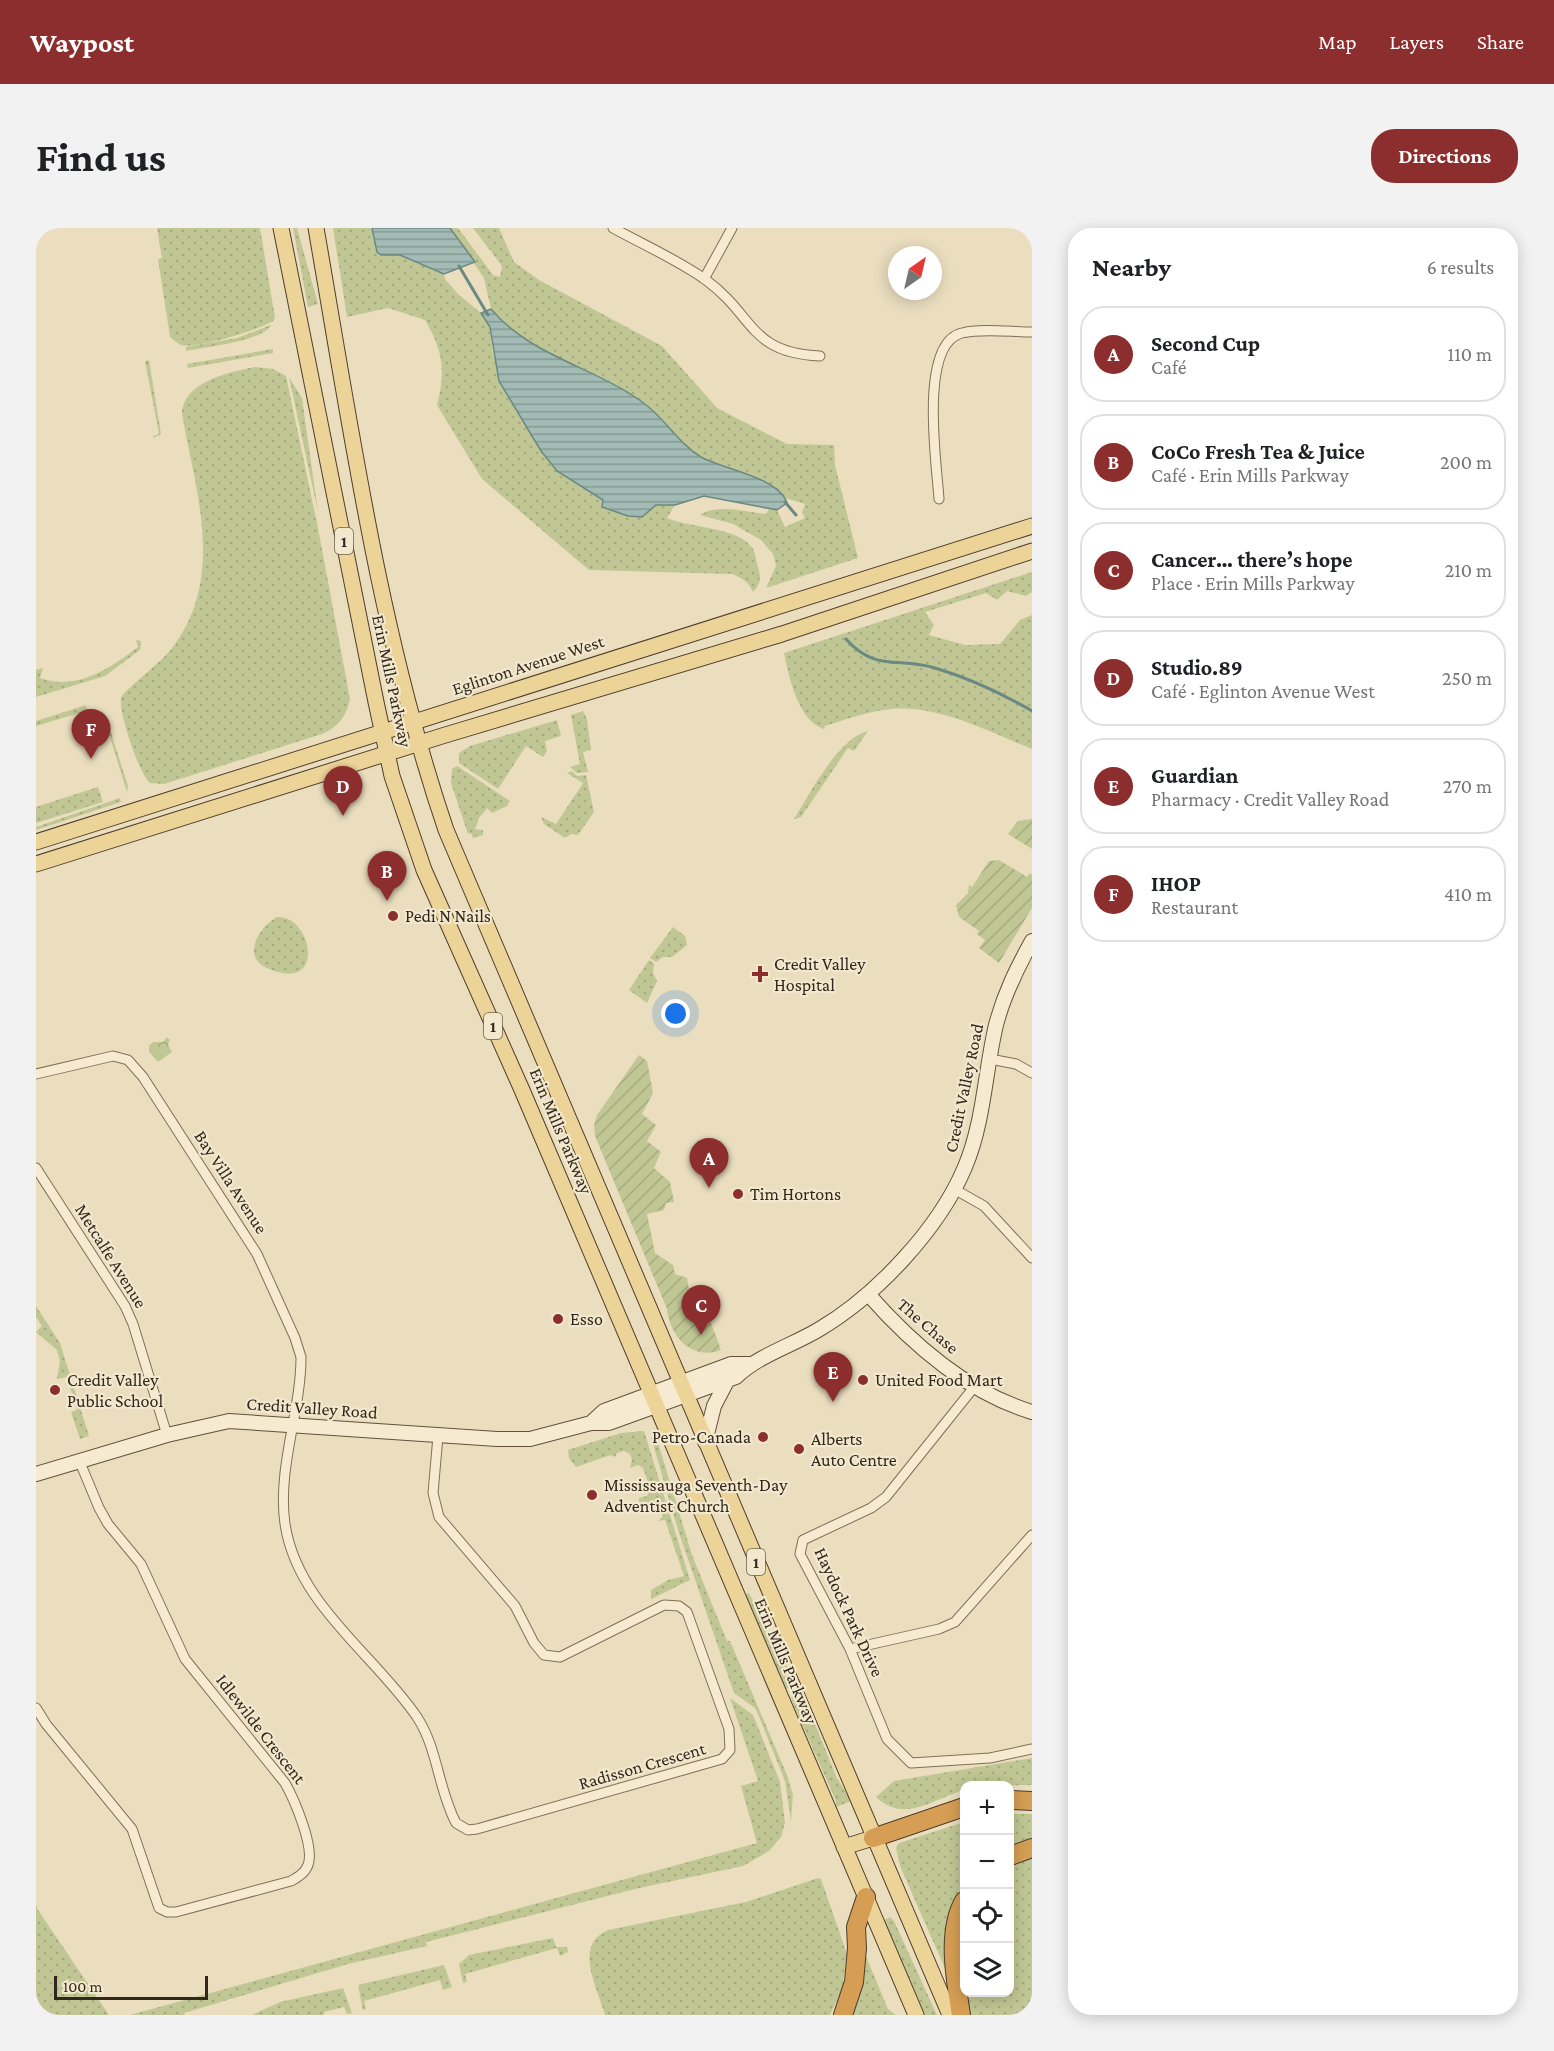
<!DOCTYPE html>
<meta charset="utf-8">
<style>
:root{--surface:#fff;--page:#f2f2f2;--text:#202124;--muted:#757577;--line:#e0e0e0;--accent:#8c2e2d}
body{margin:0;font-family:"Crimson Pro",serif;background:var(--page);color:var(--text)}
.controls{position:absolute;right:18px;bottom:18px;display:grid;overflow:hidden;border-radius:12px;box-shadow:0 3px 15px #0003}
.controls button{width:54px;height:54px;display:grid;place-items:center;padding:0;border:0;border-bottom:2px solid var(--line);background:var(--surface);color:var(--text);font:30px sans-serif}
.compass{position:absolute;left:852px;top:18px;width:54px;height:54px;border-radius:50%;background:var(--surface);box-shadow:0 3px 15px #0003;rotate:34deg}
.scale{position:absolute;left:18px;bottom:15px;width:154px;box-sizing:border-box;padding-left:6px;border:3px solid #32271c;border-top:0;font-size:16px;line-height:21px;white-space:nowrap;color:#32271c;-webkit-text-stroke:4px #f2e8ce;paint-order:stroke}
.you{position:absolute;left:640px;top:786px;width:21px;height:21px;margin:-15px;border:4px solid #fff;border-radius:50%;background:#1a73e8;box-shadow:0 0 0 9px #1a73e833}
.badge{display:grid;place-items:center;width:39px;height:39px;border-radius:50%;background:var(--accent);color:#fff;font-size:20px;font-weight:700}
.pin{position:absolute;translate:-50% -50px;filter:drop-shadow(0 2px 3px #0008)}
.pin::after{content:'';position:absolute;top:32px;width:21px;height:18px;background:inherit;clip-path:polygon(0 0,100% 0,50% 100%)}
.list{margin:0;padding:0;list-style:none}
h2{display:flex;justify-content:space-between;align-items:center;height:78px;margin:0;padding:0 24px;font-size:26px}
h2 small{font-size:20px;font-weight:400;color:var(--muted)}
.list li{display:grid;grid-template-columns:39px 1fr auto;gap:18px;align-items:center;box-sizing:border-box;height:96px;margin:0 12px 12px;padding:0 12px;border:2px solid var(--line);border-radius:24px}
.list b{display:block;font-size:22px;white-space:nowrap}
.list p{margin:0;font-size:20px;white-space:nowrap;color:var(--muted)}
.list em{font-size:20px;font-style:normal;color:var(--muted)}
.icon{flex:none;width:33px;height:33px;fill:none;stroke:currentColor;stroke-width:2;stroke-linecap:round;stroke-linejoin:round}
.map{position:relative;flex:none;width:996px;height:1787px;overflow:hidden;border-radius:24px}
header{display:flex;align-items:center;gap:36px;box-sizing:border-box;height:84px;padding:0 30px;background:var(--accent);color:#fff}
header strong{font-size:28px}
nav{display:flex;gap:33px;margin-inline-start:auto;font-size:21px}
.intro{display:flex;align-items:center;justify-content:space-between;box-sizing:border-box;height:144px;padding:0 36px}
h1{margin:0;font-size:42px}
.button{padding:15px 27px;border-radius:24px;background:var(--accent);color:#fff;font-size:21px;font-weight:700}
main{display:flex;gap:36px;padding:0 36px}
aside{flex:1;background:var(--surface);border-radius:24px;box-shadow:0 3px 15px #0003}
.map>svg:first-child{display:block}
</style>
<header>
<strong>Waypost</strong>
<nav><a>Map</a><a>Layers</a><a>Share</a></nav>
</header>
<div class="intro"><h1>Find us</h1><a class="button">Directions</a></div>
<main>
<div class="map">
<svg width="996" height="1787" viewBox="0 0 996 1787">
<defs>
<pattern id="grass-dots" width="8" height="8" patternUnits="userSpaceOnUse" patternTransform="scale(1.5)"><rect width="8" height="8" fill="#c0c794"/><path d="M2 2h.1M6 6h.1" fill="none" stroke="#a5ab7f" stroke-width="1.8" stroke-linecap="round"/></pattern>
<pattern id="forest-crowns" width="20" height="18" patternUnits="userSpaceOnUse" patternTransform="scale(1.5)"><rect width="20" height="18" fill="#c0c794"/><path d="M2 6a3 3 0 1 1 6 0M12 15a3 3 0 1 1 6 0" fill="none" stroke="#a5ab7f"/></pattern>
<pattern id="garden-furrows" width="10" height="10" patternUnits="userSpaceOnUse" patternTransform="scale(1.5)"><rect width="10" height="10" fill="#c0c794"/><path d="M-1 1l2-2M0 10L10 0M9 11l2-2" fill="none" stroke="#a5ab7f"/></pattern>
<pattern id="water-rules" width="6" height="5" patternUnits="userSpaceOnUse" patternTransform="scale(1.5)"><rect width="6" height="5" fill="#a2bcb5"/><path d="M0 2.5h6" fill="none" stroke="#859992"/></pattern>
</defs>
<rect width="100%" height="100%" fill="#eadebf"/>
<path fill="url(#grass-dots)" d="M121,0H224L239,90L237,93C223,102 160,121 145,117C140,115 137,111 134,109L122,31L126,30Z
M257,0H261L282,76L272,79Z
M297,0H336L341,24L345,27H364L408,46L409,51L422,66L445,85L454,99L457,126L521,243L567,272L605,289L620,277H639L631,290C654,300 704,299 717,321C720,327 720,333 722,339C725,349 725,357 717,364C712,353 706,350 696,346L553,342L446,251L401,177C410,143 407,123 389,92L352,80L311,89Z
M414,0H422L457,47L464,49L466,38L437,0H463L478,34L503,52L626,118L681,180L751,216L798,217L799,237L822,330L730,360L740,338L737,326L725,312L697,296L664,287C681,275 711,284 730,286L734,280L741,282L749,299L769,290L766,284L769,276L749,270L737,259L718,249L666,229L645,213L610,176L576,154L517,127L470,99L455,81L448,50Z
M235,97C228,113 169,119 150,123V119L201,110Z
M237,121V125L152,140L151,136Z
M113,132L125,206L117,210V208L123,206L109,133Z
M219,139L237,141L250,148L282,300L314,471C311,488 302,499 286,506L128,556L114,555C104,548 82,483 85,470C86,464 128,432 136,420C190,350 160,265 146,186C147,154 193,144 219,139Z
M253,149L266,170L282,284Z
M996,344V364L990,368L971,363L961,372L950,365L889,384L898,397L893,407L929,417L964,416L984,392L996,387V521C953,504 903,477 856,481C833,483 811,491 789,498L788,501C762,493 753,449 748,425Z
M100,412L105,413L104,422L69,448L0,469V442L7,440L4,450C41,463 73,441 102,419Z
M50,477L51,481L60,482L53,489L50,483L0,498V493Z
M547,483L551,491L555,522L547,524L552,544L541,545L534,539L544,536L535,487Z
M69,486L92,558L91,564L67,487Z
M521,492L525,508L509,513L511,523L507,529L490,518L462,561L423,535V525L434,518Z
M832,503L818,523L812,520L765,589L758,591C774,566 802,510 832,503Z
M421,538L474,573L471,578L456,585L451,580L443,590L439,601L447,602V607L437,610L435,605L432,606L415,555L416,541Z
M536,543L541,548L550,547L558,584L542,607L535,606L529,610L508,596L505,589L520,596L547,555L531,545Z
M62,559L67,574L0,595V579Z
M84,570L85,574L0,602V599Z
M241,689C277,687 291,767 231,740C205,729 223,699 241,689Z
M637,699L649,708L651,717L636,729H627L620,734L614,730Z
M613,732L618,736L617,745L621,753L611,775L593,762Z
M0,1078L24,1115L53,1208L44,1211L35,1184L41,1182L31,1149L21,1151L24,1133L21,1122L0,1104L6,1098L0,1089Z
M608,1203L654,1352L615,1371V1362L632,1352L648,1348L629,1292L622,1293L627,1288L624,1279L619,1281L615,1275L604,1280L603,1270L611,1268L614,1260L607,1240L602,1237L594,1240L596,1232L594,1226L588,1223L581,1225L579,1229L575,1227L540,1239L533,1230L532,1222L585,1205Z
M620,1208L656,1327L691,1413H694L751,1547L757,1567L755,1593L749,1553L722,1486L719,1480L698,1465L642,1302L615,1209Z
M713,1365L760,1455L749,1462L709,1366Z
M761,1466L771,1476L800,1548L815,1573L800,1579V1573L758,1478L755,1469Z
M694,1470L717,1487L744,1554L749,1595L745,1609L733,1623L707,1638L599,1661L390,1714L391,1718L312,1736L148,1785L149,1787H94L721,1615L705,1558L722,1553Z
M996,1530V1557L928,1558V1562C897,1571 869,1596 840,1569L858,1553Z
M974,1586H996V1615L974,1622Z
M928,1594V1661L923,1670L911,1745L864,1638L860,1620L863,1615Z
M996,1628V1787H934L931,1765L974,1764V1635Z
M782,1650L785,1651L811,1726L806,1761L794,1787H569C561,1759 537,1717 572,1702L710,1674Z
M0,1677L2,1682L73,1787H0Z
M854,1689L858,1693L901,1787H888L846,1693Z
M517,1710L520,1719H531L532,1724L524,1728L521,1720L429,1746L431,1754L427,1755L423,1736L433,1727Z
M829,1726L852,1781L860,1787H814Z
M408,1737L416,1759L407,1762L404,1752L328,1773L330,1781L327,1782L322,1757Z
M307,1760L316,1785L311,1786L308,1779L288,1784V1787H216L244,1774Z"/>
<path fill="url(#forest-crowns)" d="M131,809L134,812L132,817L136,824L122,834L113,824V818L117,814H127Z"/>
<path fill="url(#garden-furrows)" d="M996,591V621L972,606L982,593Z
M963,632L991,649L994,645L996,647V680L963,735L943,720L949,712L941,706L943,703L923,689L920,677L932,665L933,657L936,659L953,633Z
M603,827L611,833L617,865L606,886L620,897L611,913L625,924L618,940L634,954L638,974L630,975L628,982L611,986L619,1025L637,1037L639,1046L651,1050L658,1088L672,1086L685,1122C656,1133 634,1109 631,1081L559,908L558,897L561,887Z"/>
<path fill="url(#water-rules)" stroke="#6a8982" stroke-width="1.5" d="M336,0H414L439,34L408,46L364,27H345L341,24Z
M455,81C495,129 560,139 609,176C629,191 642,215 665,229C686,241 743,249 751,275L741,282L668,268L639,277H620L606,289L592,288L566,279L567,272L521,243L505,223L463,153L454,99L445,85Z"/>
<g fill="none" stroke-linecap="round" stroke-linejoin="round">
<path stroke="#6a8982" stroke-width="3" d="M423,38L452,87
M749,274L760,287
M810,411C839,444 862,429 899,440C933,450 965,465 996,483"/>
<g stroke="#816f59" stroke-width="11">
<path id="street" d="M577,0C608,17 642,32 670,52C719,88 713,125 784,128
M668,51L696,0
M903,271C901,238 882,115 926,105C945,100 976,104 996,104
M954,831L980,836L996,845
M0,846L77,828L92,832L107,849L221,1026L259,1110L265,1129C265,1184 241,1240 249,1296C261,1376 338,1426 381,1489C402,1521 402,1561 420,1595L432,1602L441,1601L686,1531L694,1522L693,1501L651,1384L643,1378L628,1377L524,1429L508,1427L498,1415L479,1378L403,1289L397,1265L402,1208
M0,940L89,1078L97,1096L131,1207
M918,961L948,978L996,1030
M939,1158L850,1269L835,1280L767,1312L764,1326L814,1421L851,1511L875,1535L954,1530L996,1521
M814,1421L903,1401L919,1394L996,1307
M0,1480L10,1496L96,1601L123,1680L131,1684H140L255,1653C262,1649 269,1645 272,1637C279,1619 258,1571 249,1555L149,1431L105,1336L72,1296L63,1280L43,1232"/>
</g>
<g stroke="#63503c" stroke-width="16">
<path id="secondary" d="M832,1066C876,1116 932,1165 996,1184
M555,1195L568,1183L695,1136H715
M669,1214L678,1178L691,1153
M0,1246L131,1207L193,1193L461,1211H494L555,1195H573L700,1149C723,1127 755,1118 782,1102C840,1068 903,1001 929,939C948,894 949,843 960,797C968,766 981,740 996,713"/>
</g>
<g stroke="#4f3d2d" stroke-width="17">
<path id="primary" d="M245,0L340,474L356,548L388,642L486,862L880,1787
M280,0C315,201 344,408 410,602L914,1787
M0,614L996,298
M0,636L406,508L746,406L996,323
M808,1619L837,1610"/>
</g>
<g stroke="#4f3d2d" stroke-width="20">
<path id="highway" d="M974,1572L996,1573
M837,1610L928,1579
M974,1628L996,1620
M807,1787L818,1754L821,1720L820,1699L830,1669
M925,1787C920,1753 910,1704 928,1673"/>
</g>
<use href="#street" stroke="#f6ebd1" stroke-width="9"/>
<use href="#secondary" stroke="#f6ebd1" stroke-width="14"/>
<use href="#primary" stroke="#ecd398" stroke-width="15"/>
<use href="#highway" stroke="#d59e54" stroke-width="18"/>
</g>
<g fill="#8c2e2d" stroke="#f2e8ce" stroke-width="2">
<circle cx="357" cy="688" r="6"/>
<path d="M721 737h6v6h6v6h-6v6h-6v-6h-6v-6h6z"/>
<circle cx="702" cy="966" r="6"/>
<circle cx="522" cy="1091" r="6"/>
<circle cx="827" cy="1152" r="6"/>
<circle cx="19" cy="1162" r="6"/>
<circle cx="727" cy="1209" r="6"/>
<circle cx="763" cy="1221" r="6"/>
<circle cx="556" cy="1267" r="6"/>
</g>
<g text-anchor="middle" dominant-baseline="central" stroke-width="4.5" stroke-linejoin="round" paint-order="stroke">
<g fill="#f2e8ce" stroke="#6c6151" stroke-width="1.5">
<rect x="299" y="300" width="18" height="26" rx="4.5"/>
<rect x="448" y="785" width="18" height="26" rx="4.5"/>
<rect x="711" y="1321" width="18" height="26" rx="4.5"/>
</g>
<g font-size="16" font-weight="bold" fill="#32271c">
<text x="308" y="313">1</text>
<text x="457" y="798">1</text>
<text x="720" y="1334">1</text>
</g>
<g font-size="18" fill="#32271c" stroke="#f2e8ce">
<text transform="translate(492 437) rotate(-18)">Eglinton Avenue West</text>
<text transform="translate(356 453) rotate(78)">Erin Mills Parkway</text>
<text transform="translate(928 860) rotate(-78)">Credit Valley Road</text>
<text transform="translate(525 903) rotate(67)">Erin Mills Parkway</text>
<text transform="translate(195 954) rotate(57)">Bay Villa Avenue</text>
<text transform="translate(75 1028) rotate(58)">Metcalfe Avenue</text>
<text transform="translate(892 1098) rotate(41)">The Chase</text>
<text transform="translate(276 1180) rotate(4)">Credit Valley Road</text>
<text transform="translate(813 1384) rotate(65)">Haydock Park Drive</text>
<text transform="translate(750 1433) rotate(67)">Erin Mills Parkway</text>
<text transform="translate(225 1501) rotate(52)">Idlewilde Crescent</text>
<text transform="translate(606 1538) rotate(-16)">Radisson Crescent</text>
</g>
<g font-size="18" fill="#32271c" stroke="#f2e8ce" text-anchor="start">
<text x="369" y="688">Pedi N Nails</text>
<text x="738" y="736">Credit Valley<tspan x="738" dy="21">Hospital</tspan></text>
<text x="714" y="966">Tim Hortons</text>
<text x="534" y="1091">Esso</text>
<text x="31" y="1152">Credit Valley<tspan x="31" dy="21">Public School</tspan></text>
<text x="839" y="1152">United Food Mart</text>
<text x="715" y="1209" text-anchor="end">Petro-Canada</text>
<text x="775" y="1211">Alberts<tspan x="775" dy="21">Auto Centre</tspan></text>
<text x="568" y="1257">Mississauga Seventh-Day<tspan x="568" dy="21">Adventist Church</tspan></text>
</g>
</g>
</svg>
<div class="controls">
<button>+</button>
<button>−</button>
<button><svg class="icon" aria-label="locate" viewBox="0 0 24 24"><circle cx="12" cy="12" r="6"/><path d="M12 2v4M12 18v4M2 12h4M18 12h4"/></svg></button>
<button><svg class="icon" aria-label="layers" viewBox="0 0 24 24"><path d="M12 4l9 5-9 5-9-5zM3 14l9 5 9-5"/></svg></button>
</div>
<svg class="compass" viewBox="-18 -18 36 36"><path d="M0-13l5 13h-10z" fill="#e53935"/><path d="M0 13l5-13h-10z" fill="#757577"/></svg>
<div class="scale">100 m</div>
<div class="you"></div>
<div class="pin badge" style="left:673px;top:960px">A</div>
<div class="pin badge" style="left:351px;top:673px">B</div>
<div class="pin badge" style="left:665px;top:1107px">C</div>
<div class="pin badge" style="left:307px;top:588px">D</div>
<div class="pin badge" style="left:797px;top:1174px">E</div>
<div class="pin badge" style="left:55px;top:531px">F</div>
</div>
<aside>
<h2>Nearby<small>6 results</small></h2>
<ul class="list">
<li><span class="badge">A</span><div><b>Second Cup</b><p>Café</p></div><em>110 m</em></li>
<li><span class="badge">B</span><div><b>CoCo Fresh Tea &amp; Juice</b><p>Café · Erin Mills Parkway</p></div><em>200 m</em></li>
<li><span class="badge">C</span><div><b>Cancer… there’s hope</b><p>Place · Erin Mills Parkway</p></div><em>210 m</em></li>
<li><span class="badge">D</span><div><b>Studio.89</b><p>Café · Eglinton Avenue West</p></div><em>250 m</em></li>
<li><span class="badge">E</span><div><b>Guardian</b><p>Pharmacy · Credit Valley Road</p></div><em>270 m</em></li>
<li><span class="badge">F</span><div><b>IHOP</b><p>Restaurant</p></div><em>410 m</em></li>
</ul>
</aside>
</main>
